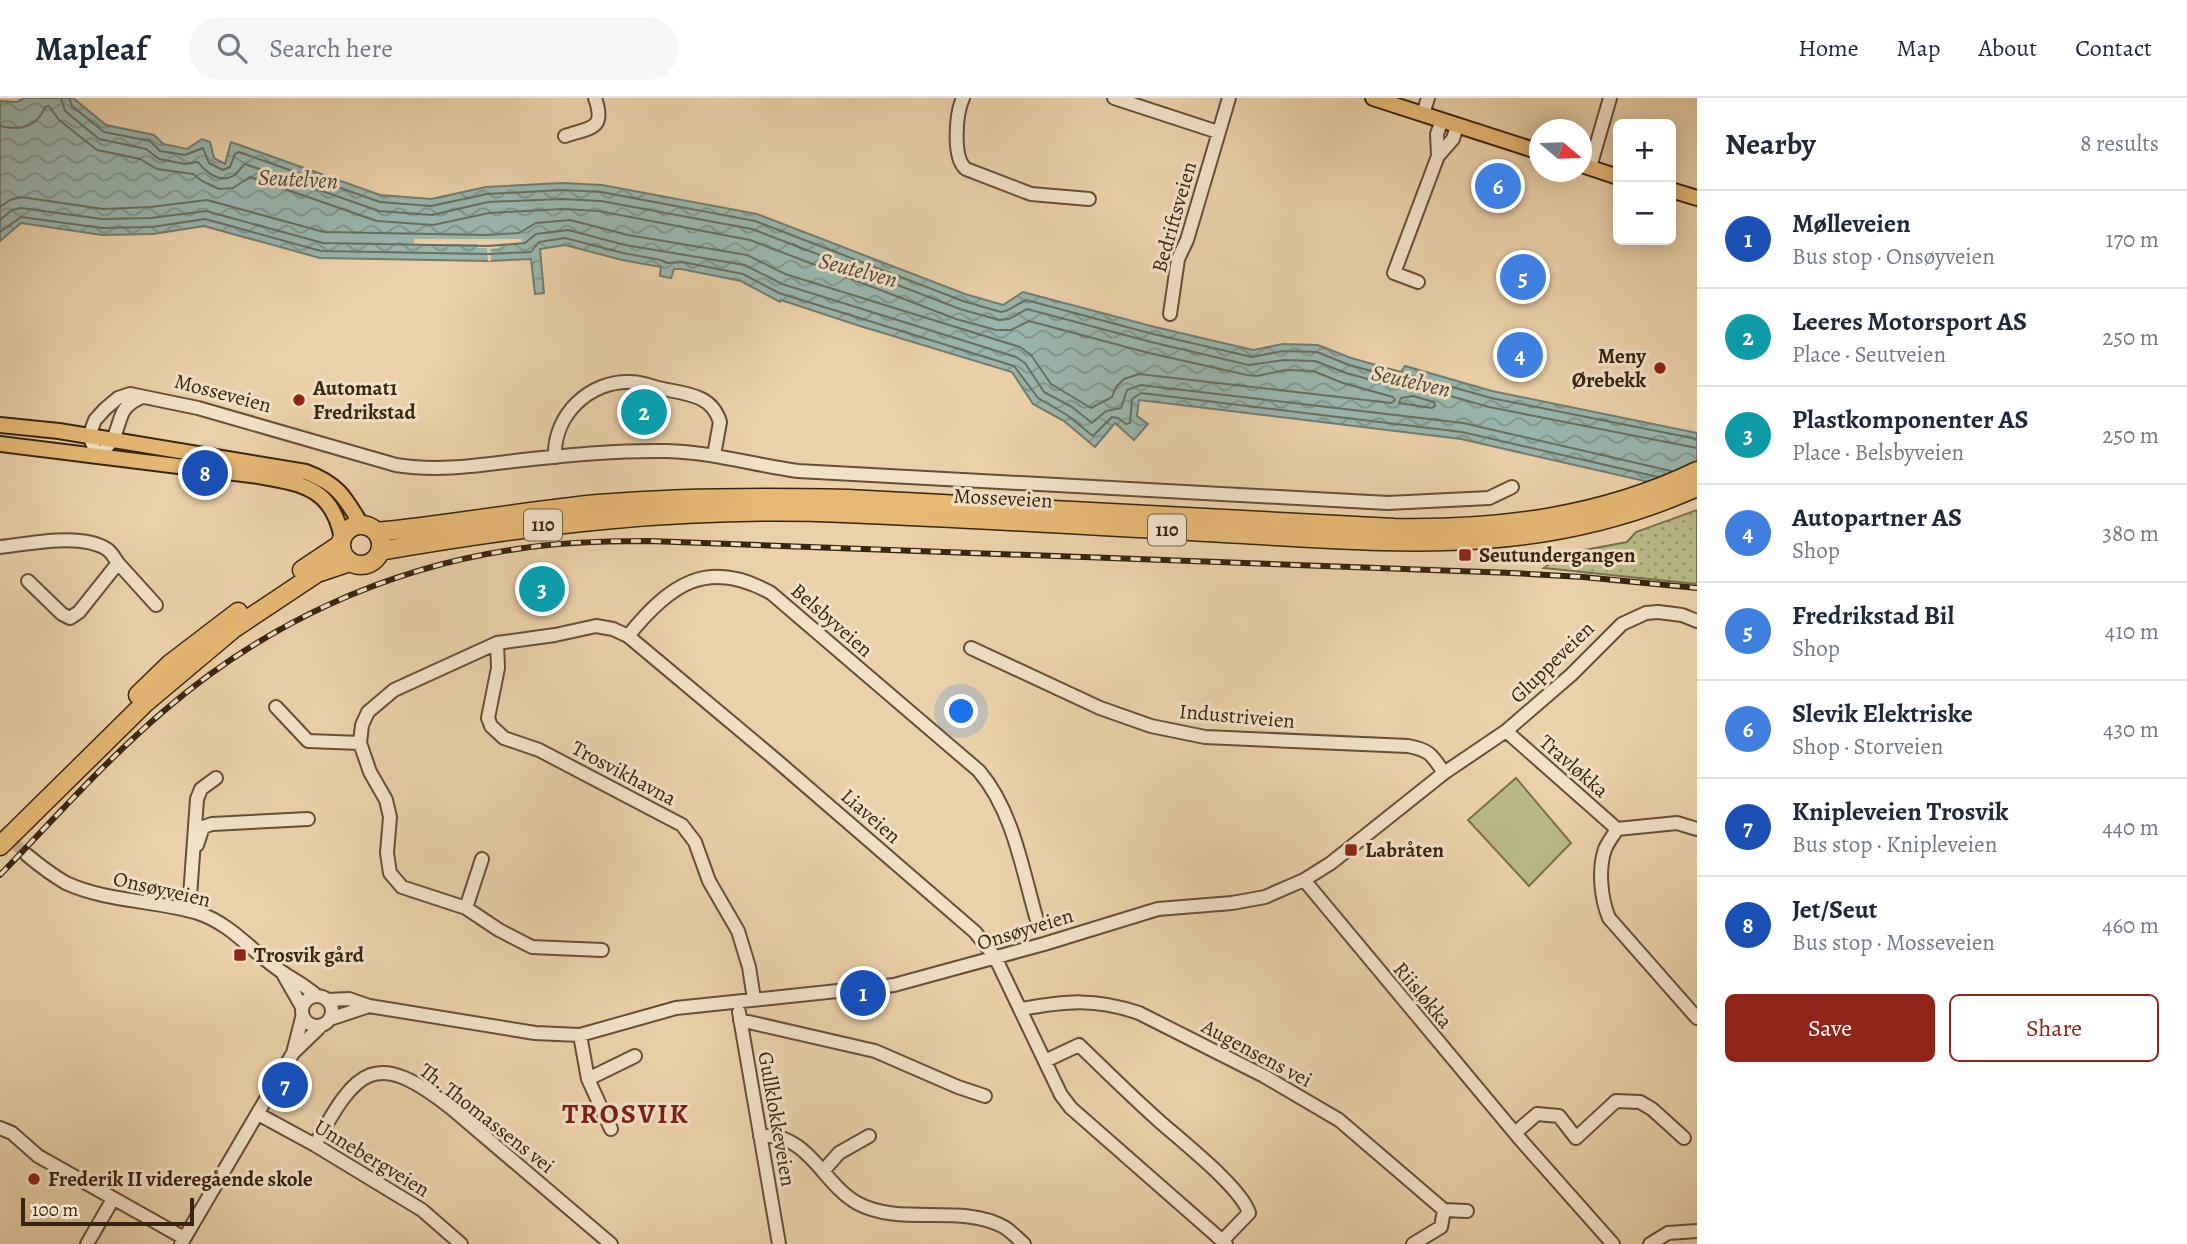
<!DOCTYPE html>
<meta charset="utf-8">
<style>
:root{--surface:#fff;--page:#f6f6f7;--text:#1f2937;--muted:#747a83;--line:#e0e1e3;--accent:#8f2418}
body{margin:0;font-family:Alegreya,serif;background:var(--page);color:var(--text)}
.controls{position:absolute;right:21px;top:21px;display:grid;overflow:hidden;border-radius:10px;box-shadow:0 4px 18px #0003}
.controls button{width:63px;height:63px;display:grid;place-items:center;padding:0;border:0;border-bottom:2px solid var(--line);background:var(--surface);color:var(--text);font:35px sans-serif}
.compass{position:absolute;left:1529px;top:21px;width:63px;height:63px;border-radius:50%;background:var(--surface);box-shadow:0 4px 18px #0003;rotate:109deg}
.scale{position:absolute;left:21px;bottom:18px;width:173px;box-sizing:border-box;padding-left:7px;border:4px solid #382510;border-top:0;font-size:19px;line-height:24px;white-space:nowrap;color:#382510;-webkit-text-stroke:5px #f2e1c7;paint-order:stroke}
.you{position:absolute;left:962px;top:614px;width:24px;height:24px;margin:-18px;border:5px solid #fff;border-radius:50%;background:#1a73e8;box-shadow:0 0 0 10px #1a73e833}
.badge{display:grid;place-items:center;width:46px;height:46px;border-radius:50%;background:var(--accent);color:#fff;font-size:23px;font-weight:700}
.pin{position:absolute;translate:-50% -50%;border:4px solid #fff;box-shadow:0 2px 7px #0006}
.list{margin:0;padding:0;list-style:none}
h2{display:flex;justify-content:space-between;align-items:center;height:91px;margin:0;padding:0 28px;font-size:30px}
h2 small{font-size:23px;font-weight:400;color:var(--muted)}
.list li{display:grid;grid-template-columns:46px 1fr auto;gap:21px;align-items:center;box-sizing:border-box;height:98px;padding:0 28px;border-top:2px solid var(--line)}
.list b{display:block;font-size:26px;white-space:nowrap}
.list p{margin:0;font-size:23px;white-space:nowrap;color:var(--muted)}
.list em{font-size:23px;font-style:normal;color:var(--muted)}
.actions{display:flex;gap:14px;padding:21px 28px}
.actions a{flex:1;padding:16px 0;border:2px solid var(--accent);border-radius:10px;text-align:center;font-size:24px;color:var(--accent)}
.actions .main{background:var(--accent);color:#fff}
.icon{flex:none;width:38px;height:38px;fill:none;stroke:currentColor;stroke-width:2;stroke-linecap:round;stroke-linejoin:round}
.map{position:relative;flex:none;width:1697px;height:1146px;overflow:hidden}
header{display:flex;align-items:center;gap:42px;box-sizing:border-box;height:98px;padding:0 35px;background:var(--surface);border-bottom:2px solid var(--line)}
header strong{font-size:33px}
nav{display:flex;gap:38px;margin-inline-start:auto;font-size:24px}
.search{width:490px;height:63px;background:var(--page);display:flex;align-items:center;gap:18px;box-sizing:border-box;padding:0 24px;border-radius:38px;color:var(--muted);font-size:26px}
main{display:flex}
aside{flex:1;background:var(--surface)}
.map>svg:first-child{display:block}
</style>
<header>
<strong>Mapleaf</strong>
<div class="search"><svg class="icon" aria-label="search" viewBox="0 0 24 24"><circle cx="10" cy="10" r="6"/><path d="M15 15l6 6"/></svg>Search here</div>
<nav><a>Home</a><a>Map</a><a>About</a><a>Contact</a></nav>
</header>
<main>
<div class="map">
<svg width="1697" height="1146" viewBox="0 0 1697 1146">
<defs>
<pattern id="grass-dots" width="8" height="8" patternUnits="userSpaceOnUse" patternTransform="scale(1.75)"><rect width="8" height="8" fill="#b9bb87"/><path d="M2 2h.1M6 6h.1" fill="none" stroke="#97986d" stroke-width="1.8" stroke-linecap="round"/></pattern>
<pattern id="water-waves" width="16" height="10" patternUnits="userSpaceOnUse" patternTransform="scale(1.75)"><rect width="16" height="10" fill="#99b6ae"/><path d="M0 5q4-4 8 0t8 0" fill="none" stroke="#7e948c"/></pattern>
</defs>
<rect width="100%" height="100%" fill="#ebd1a9"/>
<filter id="stains"><feTurbulence type="fractalNoise" baseFrequency=".00286" numOctaves="4"/><feColorMatrix values="0 0 0 0 .2 0 0 0 0 .09 0 0 0 0 .02 0 0 0 .5 -.17"/></filter>
<radialGradient id="worn" r=".72"><stop offset=".6" stop-color="#630" stop-opacity="0"/><stop offset="1" stop-color="#630" stop-opacity=".3"/></radialGradient>
<path fill="url(#grass-dots)" stroke="#78704c" stroke-width="2" d="M1697,412V486L1544,470L1563,456L1627,444L1636,434Z"/>
<path fill="#b9bb87" stroke="#78704c" stroke-width="2" d="M1516,680L1571,745L1529,788L1468,722Z"/>
<path fill="url(#water-waves)" stroke="#727c6f" stroke-width="2" d="M24,0H73L106,27L154,37L163,46L187,51L202,41L210,44L214,60L225,66L231,44L380,97L431,101L486,89L562,85L602,87L757,116L965,196L1003,207L1023,194L1155,229L1253,252L1283,246L1318,247L1351,260L1401,274L1405,268L1492,293L1697,335V395L1461,341L1139,302L1137,318L1148,326L1134,342L1115,325L1095,349L1064,323L1033,306L1012,274L860,228L781,202L780,204L741,183L681,171H674L671,180L660,178L661,169L622,162L565,147L540,151L544,195L535,196L531,161L488,163L320,160L204,128L153,136L102,137L21,125L0,143V3L17,4Z"/>
<path fill="#ebd1a9" d="M414,141H522V146H499V150L490,151L491,163H488L487,150H477V146H414Z"/>
<g fill="none" stroke-linecap="round" stroke-linejoin="round">
<path stroke="#686e5f" stroke-width="2" d="M61,0L65,13L99,41L146,51L159,61L185,66L198,64C205,73 219,86 233,78C238,75 241,69 245,66L379,113L432,117L488,104L562,101L601,103L752,131L960,211L999,222L1009,221L1027,211L1151,244L1249,267L1284,262L1315,263L1346,275L1397,289L1412,287L1489,309L1697,350
M69,0L72,8L104,34L150,43L160,53L185,57L203,50L209,65L223,72L230,69L235,56L239,54L380,104L431,108L487,96L562,92L601,94L755,123L963,203L1001,214L1006,213L1026,202L1153,236L1252,259L1283,253L1317,254L1349,267L1398,280L1410,277L1491,300L1697,341
M0,28C20,33 37,29 45,9L49,8L59,22L97,52L140,61L157,71L193,76L202,83L219,91L233,90L250,79L377,123L433,127L489,115L562,111L599,113L750,142L956,221L996,232H1011L1029,223L1149,255L1247,277L1257,278L1285,272L1313,273L1343,285L1393,299L1395,302L1391,305L1139,276L1124,281L1116,289L1112,299L1091,310L1051,286L1031,257L1020,249L785,176L747,157L628,137L570,122L536,125L519,135L487,137L324,134L207,102L150,109L103,111L21,99L10,102L0,109
M0,122L12,112L21,110L102,121L151,120L206,113L323,145L488,148L525,145L536,136L568,132L625,147L745,167L782,186L1016,259L1025,265L1044,294L1072,309L1092,325L1106,313L1121,310L1127,292L1141,287L1463,325L1671,373
M0,134L21,119L102,130L152,129L205,121L321,153L488,156L531,154L539,144L565,140L623,155L661,162L667,165L682,164L743,176L779,195L1014,268L1038,300L1067,317L1093,338L1112,319L1118,320L1126,326L1130,325L1132,301L1141,295L1462,334L1658,379
M1413,298L1434,304L1435,308L1432,310L1399,305L1401,300Z"/>
<path stroke="#c7af8a" stroke-width="12" stroke-dasharray="12 6" stroke-linecap="butt" d="M0,732L27,757"/>
<g stroke="#655036" stroke-width="16">
<path id="minor" d="M963,0C956,15 952,60 966,71L1031,96L1089,101
M1114,0L1218,34
M1423,16L1428,0
M565,38C591,29 606,32 595,0
M1438,58L1453,41L1457,28
M1590,69L1610,0
M1418,184L1394,175L1438,58L1437,36L1442,22
M1170,216L1178,161L1187,142L1229,0
M142,299C117,310 123,320 113,341C110,347 103,353 98,359L89,338L95,322L105,311L118,300L130,296L198,310L396,367C439,374 480,367 523,362C570,357 619,352 667,353C711,354 754,367 798,373L1388,405L1489,400L1512,389
M555,359C553,317 590,282 631,284C642,284 652,289 663,291C687,296 712,297 720,324L714,357
M0,449C30,446 82,434 108,452C112,455 115,461 118,465L79,514L70,520L62,516L28,483
M118,465L156,507
M628,538C669,487 707,459 771,495L979,673C1013,713 1022,770 1036,819
M497,545L498,570L488,620L491,628L504,640L539,652L682,727L695,744L709,783L738,833L749,869L754,901
M971,550L1100,610L1151,628L1205,639L1408,648C1430,652 1432,657 1444,675
M276,609L308,643L360,645
M1506,633L1617,731L1677,725L1697,731
M1617,731C1613,738 1608,744 1605,751C1598,772 1601,801 1609,820L1697,920
M197,747L203,729L212,726L308,721
M27,757C39,767 52,777 66,785C107,804 155,802 198,815C232,826 253,855 282,874C294,882 306,888 317,898
M1304,782L1519,1040L1613,1146
M466,810L482,761
M186,812L190,798L197,701L201,691L216,680
M602,852L532,849L499,832L466,810L402,789L390,775L387,755L390,719L386,702L370,674L360,645L362,627L368,614L394,592L497,545L555,537L596,528L613,531L628,538L776,662L975,834L995,859L1061,997L1071,1010L1226,1146
M282,874L302,909
M302 913a15 15 0 1 1 30 0a15 15 0 1 1-30 0Z
M327,902L349,901L369,908L535,935L580,937L676,910L894,887L1044,846L1158,811L1232,805L1265,799L1304,782L1331,765L1444,675L1506,633L1571,577L1622,526L1646,515L1658,514L1682,517L1697,523
M1022,911C1066,903 1095,900 1139,915L1264,978L1339,1022L1444,1112L1441,1129L1413,1146
M739,914L779,1146
M330,921L369,908
M740,922L875,953L958,989L985,998
M580,937L588,981L611,1031
M293,955L302,920
M1045,963L1079,947C1105,972 1131,998 1158,1022C1179,1041 1242,1090 1249,1115L1222,1143
M588,981L635,958
M258,1016L315,1047L422,1112L461,1146
M0,1030L12,1035L38,1058L184,1140
M1515,1035L1537,1016L1559,1018L1576,1040L1616,1003L1640,1004L1652,1011L1684,1040
M760,1038C808,1034 822,1085 857,1105C901,1129 960,1105 1004,1129C1011,1133 1018,1141 1024,1146
M315,1047C357,970 375,950 451,1010L611,1146
M824,1072L839,1055L869,1038
M1444,1112L1467,1113
M87,1146L113,1101
M181,1146L293,955L321,928
M1650,1146L1668,1135L1697,1133"/>
</g>
<g stroke="#382510" stroke-width="18">
<path id="major" d="M1373,0L1540,54
M1582,67L1618,79
M1671,92L1697,100
M0,327L59,333L306,374C338,386 345,399 362,428
M0,346L258,378C303,386 333,390 342,441"/>
</g>
<g stroke="#382510" stroke-width="21">
<path id="highway" d="M341 447a20 20 0 1 1 40 0a20 20 0 1 1-40 0Z
M376,434C450,427 523,413 598,406C681,399 764,399 848,401L1394,430C1499,432 1602,419 1697,373
M380,453C534,426 687,408 844,415C971,420 1098,428 1224,435C1393,444 1537,461 1697,389
M302,472L341,446
M138,597L170,566L238,514
M0,748L145,605L233,531L317,475L350,464"/>
</g>
<use href="#minor" stroke="#f2e1c7" stroke-width="12"/>
<use href="#major" stroke="#e6b874" stroke-width="14"/>
<use href="#highway" stroke="#e6b874" stroke-width="18"/>
<g stroke="#382510" stroke-width="6">
<path id="rail" d="M0,777C54,721 106,662 165,612C265,526 386,470 517,451C560,444 605,443 649,443L1512,475L1583,479L1697,490"/>
</g>
<use href="#rail" stroke="#f2e1c7" stroke-width="3.5" stroke-dasharray="10" stroke-linecap="butt"/>
</g>
<g fill="#8f2418" stroke="#f2e1c7" stroke-width="2.5">
<circle cx="1660" cy="270" r="7"/>
<circle cx="299" cy="302" r="7"/>
<rect x="1458" y="450" width="14" height="14" rx="3.5"/>
<rect x="1344" y="745" width="14" height="14" rx="3.5"/>
<rect x="233" y="850" width="14" height="14" rx="3.5"/>
<circle cx="34" cy="1081" r="7"/>
</g>
<g text-anchor="middle" dominant-baseline="central" stroke-width="6" stroke-linejoin="round" paint-order="stroke">
<g fill="#f2e1c7" stroke="#705d47" stroke-width="2">
<rect x="524" y="411.5" width="38" height="31" rx="5"/>
<rect x="1148" y="416.5" width="38" height="31" rx="5"/>
</g>
<g font-size="19" font-weight="bold" fill="#382510">
<text x="543" y="427">110</text>
<text x="1167" y="432">110</text>
</g>
<g font-size="21" fill="#382510" stroke="#f2e1c7">
<text transform="translate(1174 119) rotate(-74)">Bedriftsveien</text>
<text transform="translate(223 295) rotate(15)">Mosseveien</text>
<text transform="translate(1003 400) rotate(3)">Mosseveien</text>
<text transform="translate(832 522) rotate(41)">Belsbyveien</text>
<text transform="translate(1552 564) rotate(-44)">Gluppeveien</text>
<text transform="translate(1237 618) rotate(5)">Industriveien</text>
<text transform="translate(1574 668) rotate(41)">Travløkka</text>
<text transform="translate(624 675) rotate(28)">Trosvikhavna</text>
<text transform="translate(871 718) rotate(41)">Liaveien</text>
<text transform="translate(162 791) rotate(13)">Onsøyveien</text>
<text transform="translate(1025 831) rotate(-17)">Onsøyveien</text>
<text transform="translate(1423 897) rotate(50)">Riisløkka</text>
<text transform="translate(1257 955) rotate(28)">Augensens vei</text>
<text transform="translate(487 1020) rotate(38)">Th. Thomassens vei</text>
<text transform="translate(777 1021) rotate(80)">Gullklokkeveien</text>
<text transform="translate(372 1060) rotate(31)">Unnebergveien</text>
</g>
<g font-size="21" font-weight="bold" fill="#382510" stroke="#f2e1c7" text-anchor="start">
<text x="1646" y="258" text-anchor="end">Meny<tspan x="1646" dy="24">Ørebekk</tspan></text>
<text x="313" y="290">Automat1<tspan x="313" dy="24">Fredrikstad</tspan></text>
<text x="1479" y="457">Seutundergangen</text>
<text x="1365" y="752">Labråten</text>
<text x="254" y="857">Trosvik gård</text>
<text x="48" y="1081">Frederik II videregående skole</text>
</g>
<g font-size="23" font-style="italic" fill="#504938" stroke="#f2e1c7">
<text transform="translate(298 81) rotate(3)">Seutelven</text>
<text transform="translate(858 172) rotate(15)">Seutelven</text>
<text transform="translate(1411 283) rotate(13)">Seutelven</text>
</g>
<g font-size="28" font-weight="bold" letter-spacing="2" fill="#7a1f14" stroke="#f2e1c7">
<text x="626" y="1016">TROSVIK</text>
</g>
</g>
<rect width="100%" height="100%" filter="url(#stains)"/>
<rect width="100%" height="100%" fill="url(#worn)"/>
</svg>
<div class="controls">
<button>+</button>
<button>−</button>
</div>
<svg class="compass" viewBox="-18 -18 36 36"><path d="M0-13l5 13h-10z" fill="#e53935"/><path d="M0 13l5-13h-10z" fill="#747a83"/></svg>
<div class="scale">100 m</div>
<div class="you"></div>
<div class="pin badge" style="left:863px;top:895px;background:#1a4fb4">1</div>
<div class="pin badge" style="left:644px;top:314px;background:#0f9aa8">2</div>
<div class="pin badge" style="left:542px;top:491px;background:#0f9aa8">3</div>
<div class="pin badge" style="left:1520px;top:257px;background:#3f7fe0">4</div>
<div class="pin badge" style="left:1523px;top:179px;background:#3f7fe0">5</div>
<div class="pin badge" style="left:1498px;top:88px;background:#3f7fe0">6</div>
<div class="pin badge" style="left:285px;top:987px;background:#1a4fb4">7</div>
<div class="pin badge" style="left:205px;top:375px;background:#1a4fb4">8</div>
</div>
<aside>
<h2>Nearby<small>8 results</small></h2>
<ul class="list">
<li><span class="badge" style="background:#1a4fb4">1</span><div><b>Mølleveien</b><p>Bus stop · Onsøyveien</p></div><em>170 m</em></li>
<li><span class="badge" style="background:#0f9aa8">2</span><div><b>Leeres Motorsport AS</b><p>Place · Seutveien</p></div><em>250 m</em></li>
<li><span class="badge" style="background:#0f9aa8">3</span><div><b>Plastkomponenter AS</b><p>Place · Belsbyveien</p></div><em>250 m</em></li>
<li><span class="badge" style="background:#3f7fe0">4</span><div><b>Autopartner AS</b><p>Shop</p></div><em>380 m</em></li>
<li><span class="badge" style="background:#3f7fe0">5</span><div><b>Fredrikstad Bil</b><p>Shop</p></div><em>410 m</em></li>
<li><span class="badge" style="background:#3f7fe0">6</span><div><b>Slevik Elektriske</b><p>Shop · Storveien</p></div><em>430 m</em></li>
<li><span class="badge" style="background:#1a4fb4">7</span><div><b>Knipleveien Trosvik</b><p>Bus stop · Knipleveien</p></div><em>440 m</em></li>
<li><span class="badge" style="background:#1a4fb4">8</span><div><b>Jet/Seut</b><p>Bus stop · Mosseveien</p></div><em>460 m</em></li>
</ul>
<div class="actions"><a class="main">Save</a><a>Share</a></div>
</aside>
</main>
